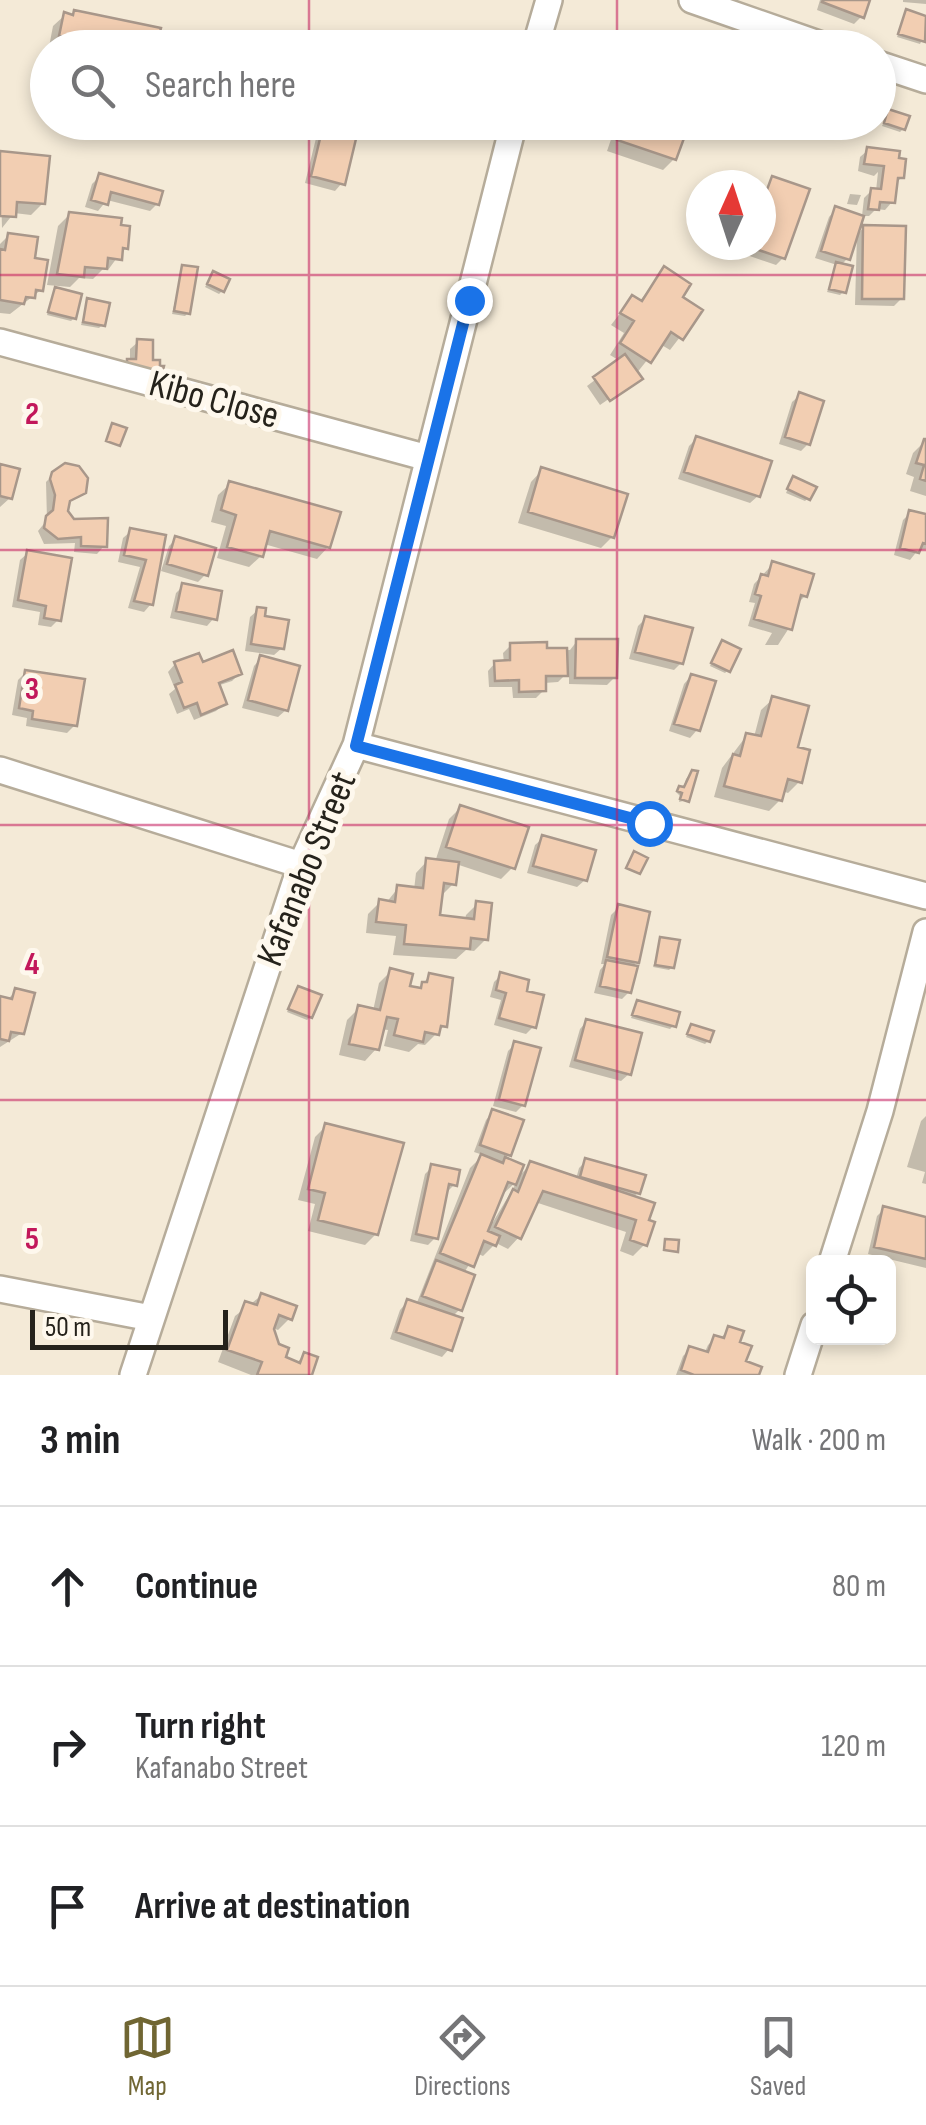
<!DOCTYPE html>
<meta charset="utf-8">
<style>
:root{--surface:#fff;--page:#f6f6f6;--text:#202124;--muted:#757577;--line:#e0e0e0;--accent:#706633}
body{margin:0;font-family:"Sofia Sans Condensed",sans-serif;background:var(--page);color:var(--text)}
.controls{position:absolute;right:30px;bottom:30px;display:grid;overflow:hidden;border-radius:15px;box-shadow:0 5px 15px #0003}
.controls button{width:90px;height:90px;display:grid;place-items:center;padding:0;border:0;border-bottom:2px solid var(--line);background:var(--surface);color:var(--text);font:50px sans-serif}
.compass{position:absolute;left:686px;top:170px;width:90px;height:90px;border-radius:50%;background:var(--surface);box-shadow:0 5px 15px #0003;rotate:3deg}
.scale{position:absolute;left:30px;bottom:25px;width:198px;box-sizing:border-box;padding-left:10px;border:5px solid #25221b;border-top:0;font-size:28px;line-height:35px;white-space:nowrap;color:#25221b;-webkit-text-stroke:8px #fef8ed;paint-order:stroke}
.stop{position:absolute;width:30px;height:30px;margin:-22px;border:8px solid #1a73e8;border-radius:50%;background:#fff}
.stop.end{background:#1a73e8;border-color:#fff;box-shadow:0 2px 10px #0008}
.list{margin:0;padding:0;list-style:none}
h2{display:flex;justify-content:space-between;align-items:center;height:130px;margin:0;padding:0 40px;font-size:42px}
h2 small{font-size:32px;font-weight:400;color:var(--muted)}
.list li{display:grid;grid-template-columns:65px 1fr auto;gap:30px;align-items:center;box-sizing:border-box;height:160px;padding:0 40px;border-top:2px solid var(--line)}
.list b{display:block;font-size:38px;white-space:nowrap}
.list p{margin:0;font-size:32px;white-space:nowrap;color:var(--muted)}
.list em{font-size:32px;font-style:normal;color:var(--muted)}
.icon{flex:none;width:55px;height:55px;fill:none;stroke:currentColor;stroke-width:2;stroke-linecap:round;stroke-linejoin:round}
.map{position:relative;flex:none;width:926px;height:1375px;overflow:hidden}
.search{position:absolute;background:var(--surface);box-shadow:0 5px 15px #0003;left:30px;right:30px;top:30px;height:110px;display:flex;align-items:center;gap:25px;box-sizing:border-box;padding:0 35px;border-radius:55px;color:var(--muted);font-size:38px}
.sheet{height:610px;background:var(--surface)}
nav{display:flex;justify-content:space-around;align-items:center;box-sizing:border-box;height:140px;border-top:2px solid var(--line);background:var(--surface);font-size:28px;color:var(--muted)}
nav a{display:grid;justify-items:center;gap:5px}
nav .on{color:var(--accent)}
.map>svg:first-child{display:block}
</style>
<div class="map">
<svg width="926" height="1375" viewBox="0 0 926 1375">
<rect width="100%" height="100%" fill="#f4ead7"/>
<path fill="#0003" fill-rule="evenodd" d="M820,0H868L862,16L854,24L817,10Z
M903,0H926V4L903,2Z
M75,12L155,43L151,48L49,47L53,26L65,15L71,17Z
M907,12L926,19V32L920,44L897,37Z
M889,111L903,129L900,132L882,126Z
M320,122H358L342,183L335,191L305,183Z
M617,122H687L674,159L663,170L607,151Z
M868,150L902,177L895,184L892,202L885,210L876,209L869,216H862L864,198L871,191H876L878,172L874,176L858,171L860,157Z
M0,154L43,203L31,215L14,213L2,228Z
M100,176L157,204L150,211L107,200L98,211L85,207L92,184Z
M772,179L783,258L776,265L741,253L744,245H761V197Z
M850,194L861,195L857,205L847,204Z
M836,209L848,258L841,265L843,292L840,295L827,292L837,265L815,258L829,217Z
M70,214L125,247L108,270L103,269L93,279L79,278L70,287L47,285L58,226Z
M864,227L902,298L894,306L855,305L857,235Z
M9,235L32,260L41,290L10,314L0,313V244Z
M183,267L188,313L185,316L172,314Z
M665,269L679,298L700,311L670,350L660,344L636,374L635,381L600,405L587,386L620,361L610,355L624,333L611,325L632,298L639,302Z
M211,277L222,291L219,294L205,287Z
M55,290L74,318L71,321L47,315Z
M88,301L102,325L99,328L81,325Z
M138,342L146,384L121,369L130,360V349Z
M800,395L808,444L801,451L779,444L792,402Z
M696,439L758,496L750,503L678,479L689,446Z
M924,442H926V496L910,491L914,477L906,474L913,453Z
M0,466L10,498L0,507Z
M542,470L612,537L601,548L518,523L531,482Z
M54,474L86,485L66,506V512L104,546L97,554L74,552L75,543L44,544L38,531L47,520L46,482Z
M791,482L808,498L805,501L786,493Z
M230,484L328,547L317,559L264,544L261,556L249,567L217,558L226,526L211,522L218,495Z
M910,513L926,517V549L918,550L910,560L894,555L903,520Z
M131,531L163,537L151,604L144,612L128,608L140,567L118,562L123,538Z
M176,539L206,574L198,582L161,571L169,546Z
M28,553L58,620L51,627L38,625L40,612L12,607L20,560Z
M773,564L805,596L798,603L789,628L778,645H765L772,633L748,626L755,603L749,602L754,584Z
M183,586L214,618L207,626L170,618L176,593Z
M258,610L282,648L274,655L245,651L250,617Z
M645,619L681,663L674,670L629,659L638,626Z
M577,641L615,677L607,685L569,684V671L558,682L544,683V690L536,698H513L512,687H489L488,671L495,663H504L503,653L511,645L545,651L570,650Z
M719,646L728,670L725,673L710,666Z
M261,658L286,710L278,717L242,708L254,666Z
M175,664L201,665L239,674L232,681L217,686L224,704L216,711L194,720L189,709L177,714L169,694L175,689L168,672Z
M26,672L75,725L67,733L26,726L27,718L12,715L18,680Z
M691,676L697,730L690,738L669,731L684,684Z
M773,699L795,748L799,782L788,793L782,791L780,800L769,811L714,797L722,768L747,735L754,737L761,710Z
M692,772L687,800L679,802L680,796L676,792L683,789L686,779Z
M460,808L513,867L501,879L456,864L454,883L442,895L438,917L465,920L466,915L477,904L486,939L474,951L466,950L456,959L393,955L396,936L366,933L368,914L380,902L386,903L398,888L414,890L416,873L427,861L435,862L449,819Z
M543,838L585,880L577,887L527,873L535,845Z
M619,907L636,962L631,968L629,992L622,999L594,993L600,970L605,964H601L611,915Z
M661,939L672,967L669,970L653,967Z
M391,971L407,988L418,990L430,975L444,1026L425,1045L418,1044L409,1052L384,1046L388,1030L381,1029L376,1049L365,1061L339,1055L347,1020L359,1008L373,1011L379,983Z
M501,975L533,1027L526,1034L494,1025L501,1000L490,997L494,982Z
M299,988L310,1017L307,1020L287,1012Z
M16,991L22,1033L0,1047V998L7,1000Z
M638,1003L673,1026L670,1029L631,1018Z
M587,1021L629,1074L621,1081L569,1067L580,1029Z
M691,1027L708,1041L705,1044L686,1037Z
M515,1044L523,1105L516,1112L493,1106L508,1051Z
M493,1112L509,1154L504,1160L521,1166L516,1179L531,1164L576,1179L579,1168L586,1161L638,1193L632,1198L646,1222L645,1244L633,1256L620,1251L626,1232L535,1202L519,1237L508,1249L496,1243L483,1256L476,1253L464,1273L459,1310L452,1317L449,1349L442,1357L390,1339L400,1310L407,1302L416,1305L470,1168L483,1155L474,1152L486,1120ZM518,1180L493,1222L489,1220L502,1195Z
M926,1116V1184L922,1183L925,1172L907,1167L921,1121Z
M326,1126L376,1234L365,1245L308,1231L315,1204L298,1200L315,1137Z
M432,1167L455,1184L447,1192L436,1237L428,1245L410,1241L425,1174Z
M884,1209L926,1219V1268L868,1254L877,1216Z
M262,1295L290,1318L278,1330L270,1327L283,1359L296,1364L304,1355L309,1375H251L218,1362L235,1316Z
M729,1329L743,1363L756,1375H676L683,1356L690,1349L704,1354L708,1345L715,1338L720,1339Z"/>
<path fill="#f2ceb2" stroke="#a8978a" stroke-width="2.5" d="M823,0H870L864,18L822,2Z
M906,9L926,16L925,42L898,34Z
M74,10L161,28L157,44L144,41L143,48H73L75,39L59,36L64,12L73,15Z
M888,109L910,116L905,130L884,123Z
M324,122H360L345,185L311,176Z
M623,122H690L676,160L617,140Z
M867,147L900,151L899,158L906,159L904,178H898L895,203L880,202L879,210L868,209L871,188L881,189L884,166L864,164Z
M0,151L50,156L45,204L17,202L16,217L0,216Z
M99,173L163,191L159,205L111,192L108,205L91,200Z
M772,176L810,189L785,259L747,246L761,245V206Z
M835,206L864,216L850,260L821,251Z
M69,212L122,218L121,225L130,226L128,249L123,248L122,260L108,258L107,269L85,267L84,277L57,274Z
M863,225L906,226L904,299H862Z
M8,233L38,237L35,258L48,260L43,291L36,290L35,298L26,297L24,304L0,300V249L5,250Z
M836,262L853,266L846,293L829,289Z
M182,265L198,267L190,314L174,311Z
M664,266L691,284L683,297L703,310L683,340L671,332L651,363L620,343L634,321L620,313L632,295L642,301Z
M213,271L230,279L224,292L207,284Z
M55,287L82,294L76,319L48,312Z
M87,298L110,303L105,326L83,322Z
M137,339L153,340V360H160V366H164L161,378L127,370V359H136Z
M625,354L643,379L610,401L593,377Z
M799,392L824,401L810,445L785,437Z
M112,423L127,428L120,446L106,441Z
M696,436L772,461L760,497L684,472Z
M924,439H926V481L920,479L924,465L916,463Z
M65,463L79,466L88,478L86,493L70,501L68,511L74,519L108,518L107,547L81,546V537L58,539L44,528L46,516L53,510L55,495L50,479L52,472Z
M0,464L20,469L12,499L0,496Z
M541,467L628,494L614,538L528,512Z
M793,476L817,487L810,500L787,489Z
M229,481L341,512L330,548L270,531L263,557L227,547L236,515L221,510Z
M909,510L926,514V544L923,543L919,553L900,548Z
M130,528L166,535L153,605L134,601L146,560L124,555Z
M175,536L216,548L208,576L167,564Z
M27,550L72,558L61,621L44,618L46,606L18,600Z
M772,561L814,574L807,597L801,595L792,630L754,619L761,596L755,594L761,574L768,576Z
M182,583L222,591L217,620L176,611Z
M257,607L266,608L265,616L289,620L284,649L251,644Z
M645,616L693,628L683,664L635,652Z
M576,639H618L617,678H575Z
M722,640L741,649L730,672L711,663Z
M547,642V648H567L568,676H546V691L519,692V680L495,681L494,661L510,660V643Z
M233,650L242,674L219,683L227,704L201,715L197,703L184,708L175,685L182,682L174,662L199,653L203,662Z
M260,655L300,666L288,711L248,700Z
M25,670L85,679L77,726L32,719L33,711L19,708Z
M691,674L716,681L700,731L674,724Z
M772,696L809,706L798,747L810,750L802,783L788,779L782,801L724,786L733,754L740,756L746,733L761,736Z
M692,770L698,771L689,802L680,799L682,793L677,791L679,786L684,787Z
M460,805L529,827L515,869L446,847Z
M542,835L596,850L587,881L533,866Z
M634,851L648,858L640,874L626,868Z
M426,858L459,862L456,885L444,883L440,915L474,919L476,901L492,903L488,940L471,938L470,949L404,944L406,925L376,922L379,899L395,902L397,885L423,888Z
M618,904L650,912L639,963L607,957Z
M660,937L680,940L674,968L655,965Z
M606,960L638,966L631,993L600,986Z
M390,968L413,974L410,986L421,988L422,982H427L429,973L453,978L447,1027L441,1026L439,1035L425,1032L423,1042L394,1035L398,1019L387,1017L379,1050L349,1044L358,1005L380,1010Z
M500,972L529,980L527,991L544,995L536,1028L499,1018L506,993L496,990Z
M298,986L322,995L312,1018L288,1009Z
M15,988L35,993L24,1034L11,1032L9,1041L0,1039V996L12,999Z
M637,1000L680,1012L676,1027L632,1015Z
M586,1019L642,1033L631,1075L575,1060Z
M691,1024L714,1031L710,1042L687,1034Z
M514,1041L541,1048L525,1106L499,1099Z
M492,1109L524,1120L511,1156L480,1145Z
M325,1123L404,1143L378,1235L318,1220L325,1193L308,1189Z
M481,1154L503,1163L505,1157L524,1165L516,1185L508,1182L488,1231L500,1236L496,1246L484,1241L474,1267L440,1253Z
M585,1158L646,1175L640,1194L580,1177Z
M530,1161L655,1203L649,1220L655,1222L647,1246L630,1240L636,1220L543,1191L521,1239L495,1227L513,1189L518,1192Z
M431,1164L460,1170L457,1186L449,1184L438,1239L416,1234Z
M883,1206L926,1217V1259L874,1247Z
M665,1239L679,1240L678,1252L664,1250Z
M436,1260L475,1275L462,1311L422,1296Z
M261,1293L297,1306L292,1320L279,1315L274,1329L279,1344L289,1348L286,1357L300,1363L304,1352L318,1357L312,1375H257L262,1362L227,1350L245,1301L257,1305Z
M407,1299L463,1318L452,1351L396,1332Z
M728,1326L744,1331L740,1342L752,1346L746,1361L762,1367L759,1375H694L681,1370L689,1346L708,1352L714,1335L724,1338Z"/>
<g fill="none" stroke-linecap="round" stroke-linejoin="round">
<g stroke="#b6ac9a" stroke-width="30">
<path id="minor" d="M692,0L830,48
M535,48L549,0
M878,64L926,80
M0,342L428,458
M356,745L926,896
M0,770L301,865
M832,1262L880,1111L926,932
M0,1289L151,1318
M133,1375L301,865L356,745L514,122
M798,1375L814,1325"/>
</g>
<use href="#minor" stroke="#fff" stroke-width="25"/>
</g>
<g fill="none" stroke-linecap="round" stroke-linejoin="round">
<path stroke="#1a73e8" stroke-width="12" d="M469,300L356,746L649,823"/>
</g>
<path fill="none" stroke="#c2185b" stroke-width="2.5" stroke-opacity="0.55" d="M309,0V48M617,0V48M309,122V1375M617,122V1375M0,275H926M0,550H926M0,825H926M0,1100H926"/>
<g text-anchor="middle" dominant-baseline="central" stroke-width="10" stroke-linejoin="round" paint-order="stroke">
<g font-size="38" fill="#25221b" stroke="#fef8ed">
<text transform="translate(214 400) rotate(15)">Kibo Close</text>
<text transform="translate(307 869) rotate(-68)">Kafanabo Street</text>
</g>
</g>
<g font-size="32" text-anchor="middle" font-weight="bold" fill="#c2185b" stroke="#fef8ed" stroke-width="10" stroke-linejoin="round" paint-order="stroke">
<text x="32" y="424">2</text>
<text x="32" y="699">3</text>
<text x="32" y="974">4</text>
<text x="32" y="1249">5</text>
</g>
</svg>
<div class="controls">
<button><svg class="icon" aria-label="locate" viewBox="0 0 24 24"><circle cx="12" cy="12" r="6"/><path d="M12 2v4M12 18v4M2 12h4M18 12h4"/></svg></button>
</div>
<svg class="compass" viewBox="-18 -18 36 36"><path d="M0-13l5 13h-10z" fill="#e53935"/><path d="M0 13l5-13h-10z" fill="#757577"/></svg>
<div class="scale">50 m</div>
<div class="stop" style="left:649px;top:823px"></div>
<div class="stop end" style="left:469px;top:300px"></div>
<div class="search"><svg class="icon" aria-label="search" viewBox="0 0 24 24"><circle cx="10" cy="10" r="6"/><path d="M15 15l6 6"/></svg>Search here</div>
</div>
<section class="sheet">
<h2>3 min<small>Walk · 200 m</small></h2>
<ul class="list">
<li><svg class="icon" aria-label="ahead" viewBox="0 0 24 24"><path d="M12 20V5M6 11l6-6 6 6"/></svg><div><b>Continue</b></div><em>80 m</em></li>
<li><svg class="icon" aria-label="right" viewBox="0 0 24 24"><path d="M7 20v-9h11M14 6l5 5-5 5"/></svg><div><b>Turn right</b><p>Kafanabo Street</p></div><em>120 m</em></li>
<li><svg class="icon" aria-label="arrive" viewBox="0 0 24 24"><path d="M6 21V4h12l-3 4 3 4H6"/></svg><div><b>Arrive at destination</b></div></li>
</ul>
</section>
<nav>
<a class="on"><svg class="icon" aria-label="map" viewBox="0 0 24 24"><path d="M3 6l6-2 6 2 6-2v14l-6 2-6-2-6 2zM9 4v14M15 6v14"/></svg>Map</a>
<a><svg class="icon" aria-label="directions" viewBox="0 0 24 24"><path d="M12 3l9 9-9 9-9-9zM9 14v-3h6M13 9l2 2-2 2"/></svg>Directions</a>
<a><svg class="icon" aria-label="saved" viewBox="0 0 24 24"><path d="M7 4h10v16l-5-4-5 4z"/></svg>Saved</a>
</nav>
